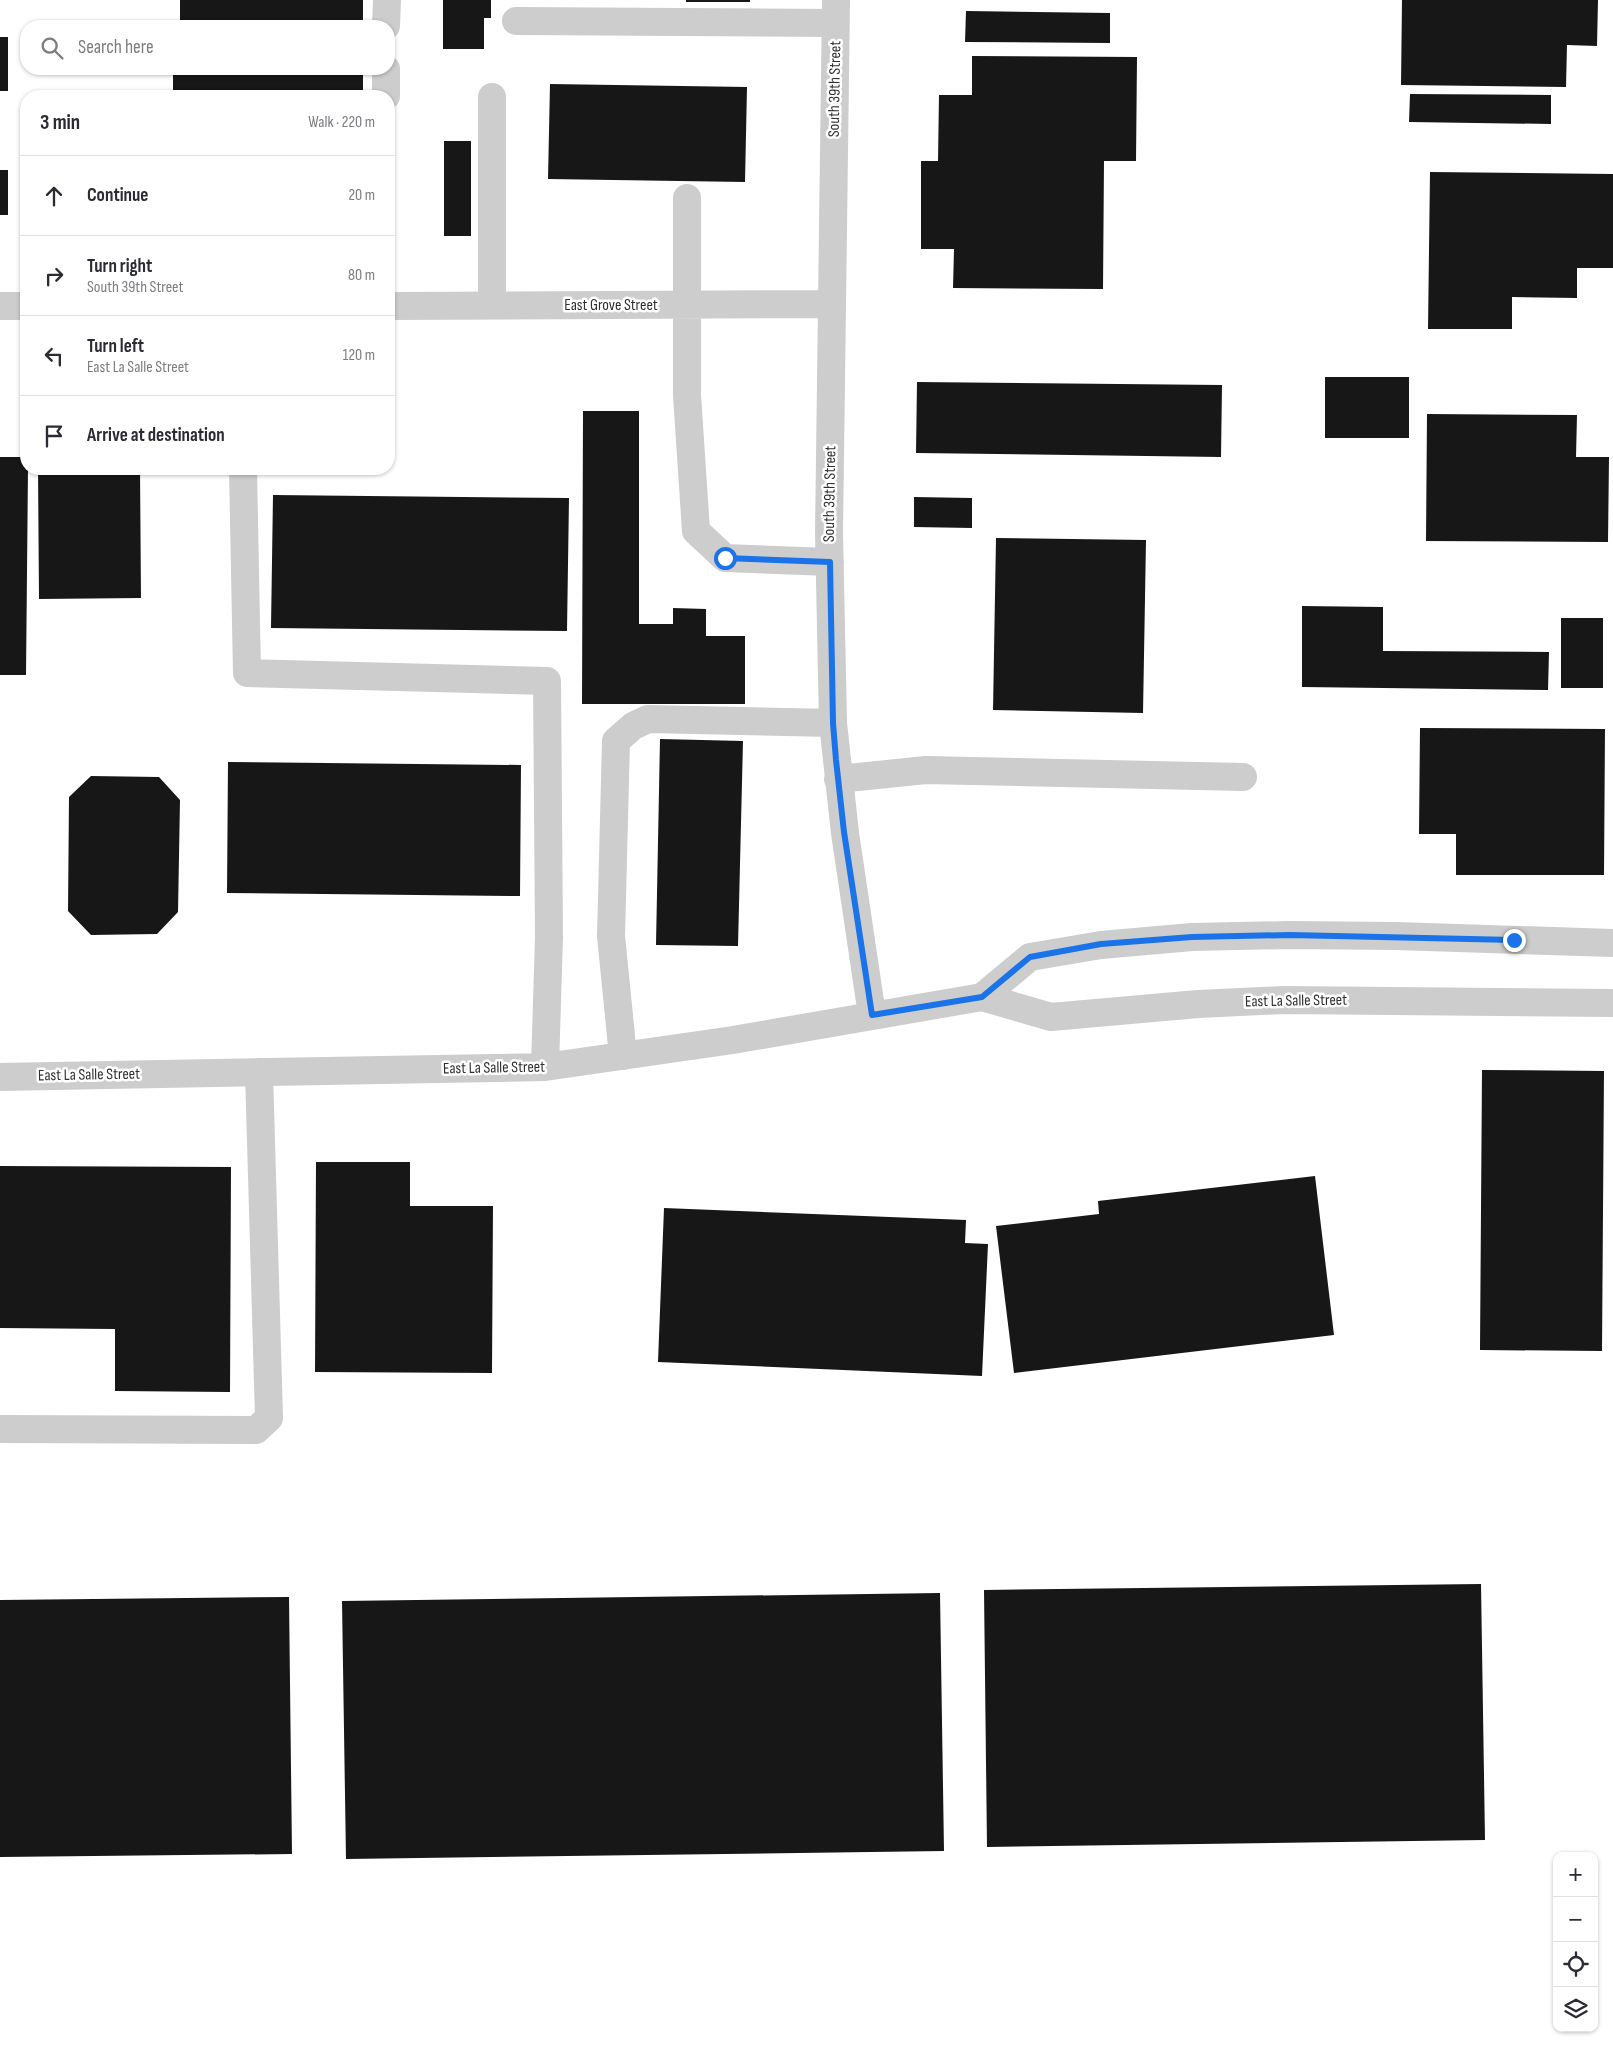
<!DOCTYPE html>
<meta charset="utf-8">
<style>
:root{--surface:#fff;--page:#f7f7f7;--text:#2b2b33;--muted:#7c7c81;--line:#e1e1e2}
body{margin:0;font-family:"Sofia Sans Condensed",sans-serif;background:var(--page);color:var(--text)}
.controls{position:absolute;right:15px;bottom:15px;display:grid;overflow:hidden;border-radius:10px;box-shadow:0 1px 4px #0004}
.controls button{width:45px;height:45px;display:grid;place-items:center;padding:0;border:0;border-bottom:1px solid var(--line);background:var(--surface);color:var(--text);font:25px sans-serif}
.stop{position:absolute;width:15px;height:15px;margin:-11px;border:4px solid #1a73e8;border-radius:50%;background:#fff}
.stop.end{background:#1a73e8;border-color:#fff;box-shadow:0 1px 5px #0008}
.list{margin:0;padding:0;list-style:none}
h2{display:flex;justify-content:space-between;align-items:center;height:65px;margin:0;padding:0 20px;font-size:21px}
h2 small{font-size:16px;font-weight:400;color:var(--muted)}
.list li{display:grid;grid-template-columns:32px 1fr auto;gap:15px;align-items:center;box-sizing:border-box;height:80px;padding:0 20px;border-top:1px solid var(--line)}
.list b{display:block;font-size:19px;white-space:nowrap}
.list p{margin:0;font-size:16px;white-space:nowrap;color:var(--muted)}
.list em{font-size:16px;font-style:normal;color:var(--muted)}
.icon{flex:none;width:28px;height:28px;fill:none;stroke:currentColor;stroke-width:2;stroke-linecap:round;stroke-linejoin:round}
.map{position:relative;flex:none;width:1613px;height:2047px;overflow:hidden}
.search{position:absolute;background:var(--surface);box-shadow:0 1px 4px #0004;left:20px;top:20px;width:375px;height:55px;display:flex;align-items:center;gap:12px;box-sizing:border-box;padding:0 18px;border-radius:20px;color:var(--muted);font-size:19px}
.panel{position:absolute;background:var(--surface);box-shadow:0 1px 4px #0004;left:20px;top:90px;width:375px;height:385px;border-radius:20px}
.map>svg:first-child{display:block}
</style>
<div class="map">
<svg width="1613" height="2047" viewBox="0 0 1613 2047">
<rect width="100%" height="100%" fill="#fff"/>
<path fill="#171717" d="M180,0H363V26H180Z
M443,0H491V18H484V49H443Z
M686,0H750V2H686Z
M1402,0H1598L1597,46L1567,45L1566,87L1401,85Z
M966,11L1110,13V43L965,42Z
M0,37H8V91H0Z
M972,56L1137,57L1136,161H1104L1103,289L953,288L954,249H921V161H938L939,95H972Z
M173,69H363V96H180V92H173Z
M550,84L747,87L745,182L548,179Z
M1410,94L1551,95V124L1409,122Z
M444,141H471V236H444Z
M0,170H8V215H0Z
M1430,172L1613,174V268H1577V298L1512,297V329H1428Z
M1325,377H1409V438H1325Z
M917,382L1222,385L1221,457L916,453Z
M583,411H639V624H673V608L706,609V636H745V704H582Z
M1427,414L1577,415L1576,457H1609L1608,542L1426,541Z
M0,457H26V469H28L26,675H0Z
M38,469H140L141,598L39,599Z
M273,495L569,498L567,631L271,628Z
M914,497L972,498V528L914,527Z
M996,538L1146,540L1143,713L993,710Z
M1302,606L1383,607V651L1549,652L1548,690L1302,687Z
M1561,618H1603V688H1561Z
M1420,728L1605,729L1604,875H1456V834H1419Z
M660,739L743,741L738,946L656,945Z
M228,762L521,765L520,896L227,893Z
M91,776L159,777L180,800L178,912L157,934L91,935L68,911L69,797Z
M1482,1070L1604,1071L1602,1351L1480,1350Z
M316,1162H410V1206H493L492,1373L315,1372Z
M0,1166L231,1167L230,1392L115,1391V1329L0,1328Z
M1315,1176L1334,1335L1014,1373L996,1226L1099,1214L1098,1201Z
M664,1208L966,1220L965,1243L988,1244L982,1376L658,1362Z
M1481,1584L1485,1840L987,1847L984,1590Z
M940,1593L944,1851L346,1859L342,1601Z
M289,1597L292,1854L0,1857V1600Z"/>
<g fill="none" stroke-linecap="round" stroke-linejoin="round">
<path stroke="#cdcdcd" stroke-width="28" d="M836,0L829,533L833,723L845,833L872,1015
M516,21L835,23
M386,26L387,0
M386,96V69
M687,198V395L696,531L725,558L830,562
M492,305V97
M0,306H26
M389,306L832,304
M243,469L247,673L547,681L549,937L545,1067
M838,779L926,770L1243,777
M982,997L1030,957L1101,945L1192,937L1290,935L1396,936L1613,943
M623,1056L611,936L616,741L633,726L648,719L833,723
M0,1077L545,1067L733,1040L982,997L1051,1017L1198,1004L1284,1000L1613,1003
M0,1429L256,1430L269,1418L259,1072"/>
</g>
<g fill="none" stroke-linecap="round" stroke-linejoin="round">
<path stroke="#1a73e8" stroke-width="6" d="M725,558L830,562L833,723L836,760L844,832L872,1015L982,997L1030,957L1101,944L1192,937L1290,935L1514,940"/>
</g>
<g text-anchor="middle" dominant-baseline="central" stroke-width="5" stroke-linejoin="round" paint-order="stroke">
<g font-size="16" fill="#303030" stroke="#fff">
<text transform="translate(835 89) rotate(-89)">South 39th Street</text>
<text x="611" y="305">East Grove Street</text>
<text transform="translate(830 494) rotate(-89)">South 39th Street</text>
<text transform="translate(1296 1001) rotate(-1)">East La Salle Street</text>
<text transform="translate(494 1068) rotate(-1)">East La Salle Street</text>
<text transform="translate(89 1075) rotate(-1)">East La Salle Street</text>
</g>
</g>
</svg>
<div class="controls">
<button>+</button>
<button>−</button>
<button><svg class="icon" aria-label="locate" viewBox="0 0 24 24"><circle cx="12" cy="12" r="6"/><path d="M12 2v4M12 18v4M2 12h4M18 12h4"/></svg></button>
<button><svg class="icon" aria-label="layers" viewBox="0 0 24 24"><path d="M12 4l9 5-9 5-9-5zM3 14l9 5 9-5"/></svg></button>
</div>
<div class="stop" style="left:725px;top:558px"></div>
<div class="stop end" style="left:1514px;top:940px"></div>
<div class="search"><svg class="icon" aria-label="search" viewBox="0 0 24 24"><circle cx="10" cy="10" r="6"/><path d="M15 15l6 6"/></svg>Search here</div>
<section class="panel">
<h2>3 min<small>Walk · 220 m</small></h2>
<ul class="list">
<li><svg class="icon" aria-label="ahead" viewBox="0 0 24 24"><path d="M12 20V5M6 11l6-6 6 6"/></svg><div><b>Continue</b></div><em>20 m</em></li>
<li><svg class="icon" aria-label="right" viewBox="0 0 24 24"><path d="M7 20v-9h11M14 6l5 5-5 5"/></svg><div><b>Turn right</b><p>South 39th Street</p></div><em>80 m</em></li>
<li><svg class="icon" aria-label="left" viewBox="0 0 24 24"><path d="M17 20v-9H6M10 6l-5 5 5 5"/></svg><div><b>Turn left</b><p>East La Salle Street</p></div><em>120 m</em></li>
<li><svg class="icon" aria-label="arrive" viewBox="0 0 24 24"><path d="M6 21V4h12l-3 4 3 4H6"/></svg><div><b>Arrive at destination</b></div></li>
</ul>
</section>
</div>
